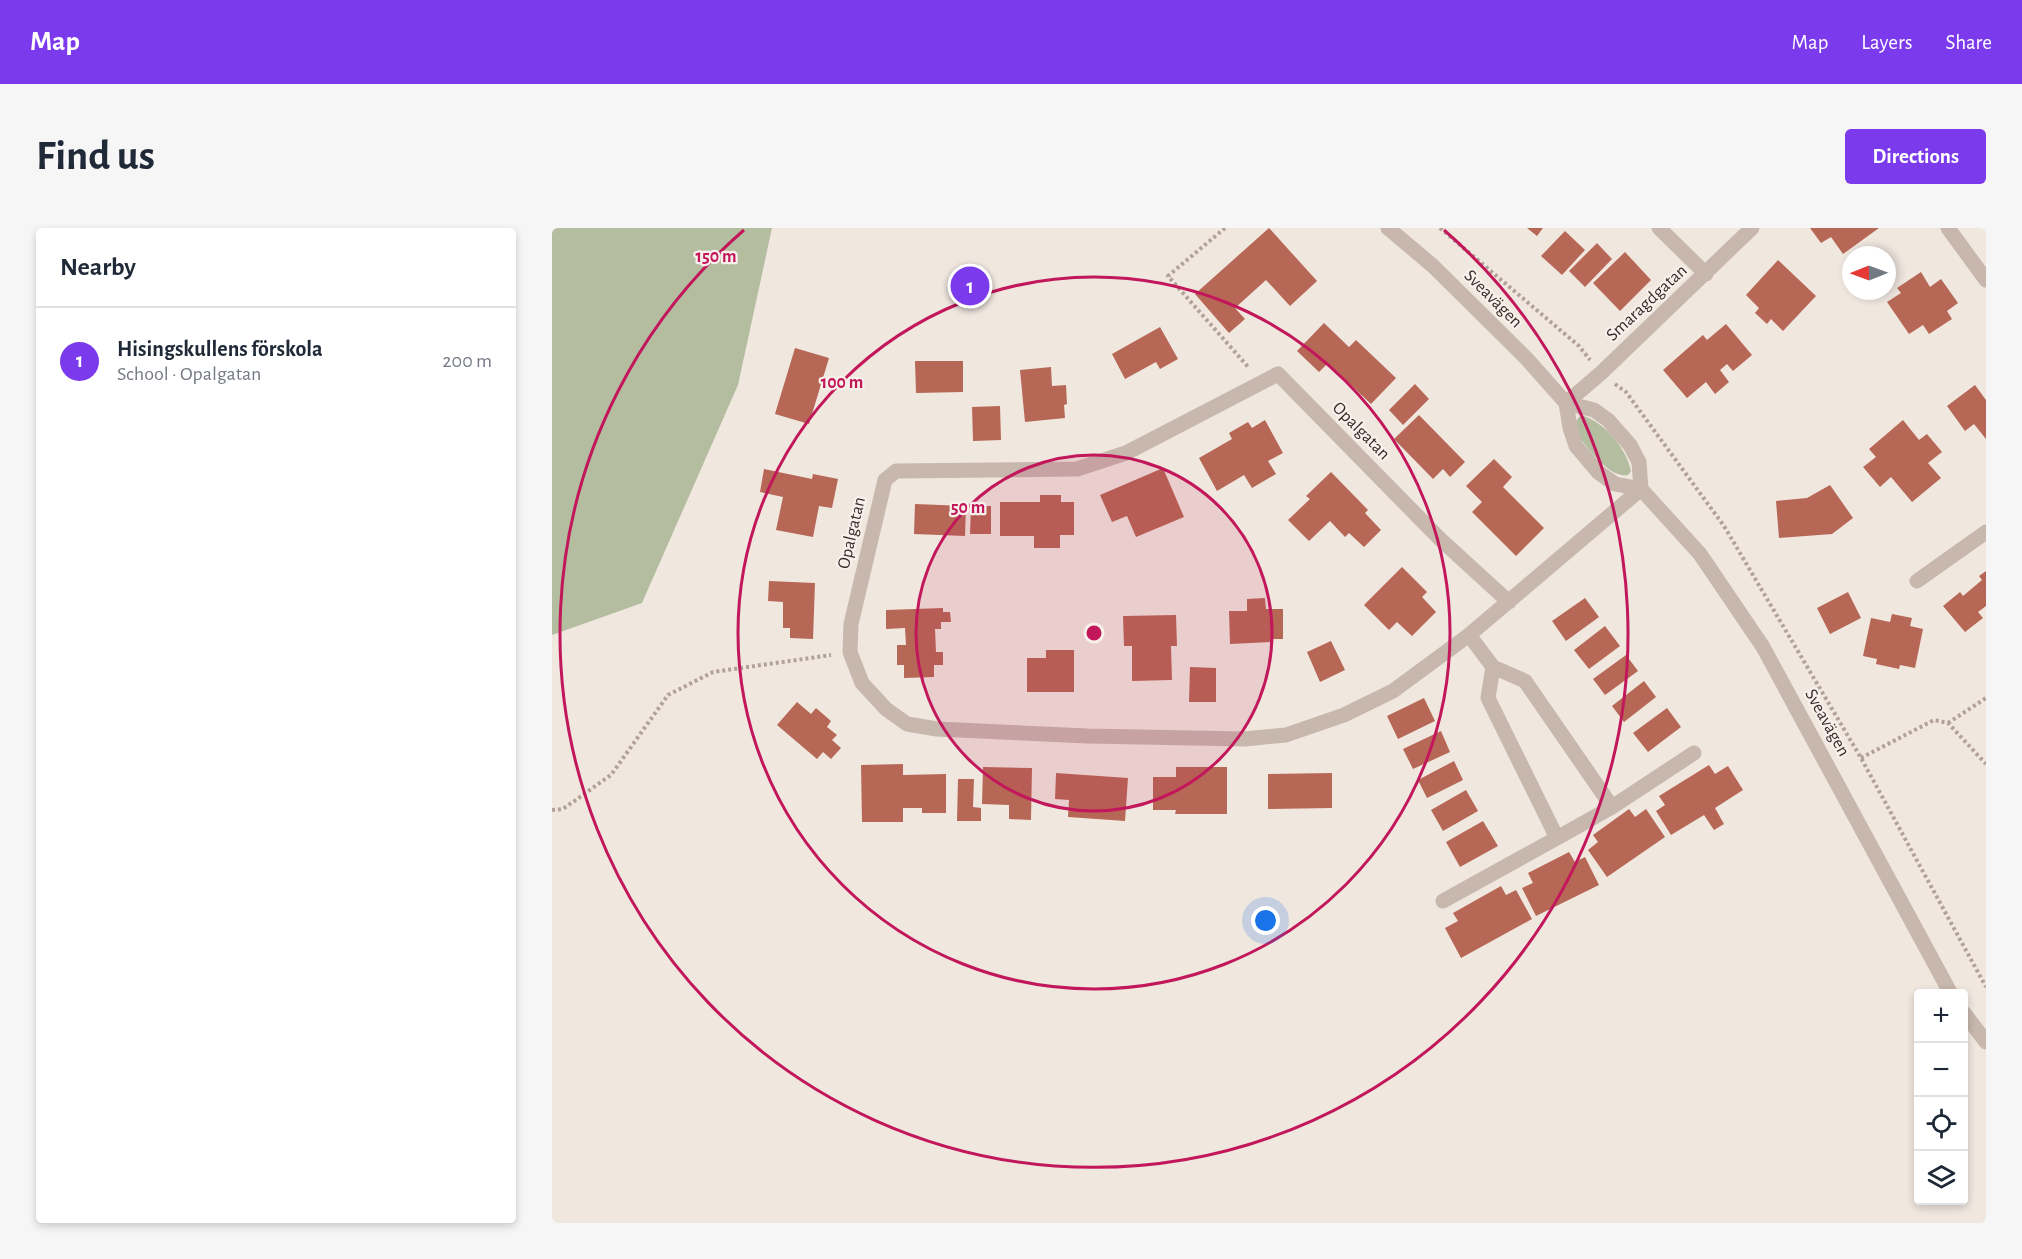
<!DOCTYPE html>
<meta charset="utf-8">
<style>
:root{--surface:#fff;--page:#f6f6f7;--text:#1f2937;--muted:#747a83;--line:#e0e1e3;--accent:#7c3aed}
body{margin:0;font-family:"Alegreya Sans",sans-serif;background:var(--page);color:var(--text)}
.controls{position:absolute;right:18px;bottom:18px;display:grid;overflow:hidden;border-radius:6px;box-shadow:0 3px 9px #0003}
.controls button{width:54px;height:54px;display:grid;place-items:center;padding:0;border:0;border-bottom:2px solid var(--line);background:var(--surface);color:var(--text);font:30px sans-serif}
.compass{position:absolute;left:1290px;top:18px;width:54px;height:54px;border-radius:50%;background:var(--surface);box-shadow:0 3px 9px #0003;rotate:269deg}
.you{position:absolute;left:714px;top:693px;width:21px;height:21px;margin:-15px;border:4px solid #fff;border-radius:50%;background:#1a73e8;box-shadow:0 0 0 9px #1a73e833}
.badge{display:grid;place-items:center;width:39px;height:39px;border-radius:50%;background:var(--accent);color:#fff;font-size:20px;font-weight:700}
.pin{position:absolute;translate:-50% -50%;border:3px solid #fff;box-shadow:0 2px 6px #0006}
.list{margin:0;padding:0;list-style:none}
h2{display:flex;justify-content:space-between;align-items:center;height:78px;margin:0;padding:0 24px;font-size:26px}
h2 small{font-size:20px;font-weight:400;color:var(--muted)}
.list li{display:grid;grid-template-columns:39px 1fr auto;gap:18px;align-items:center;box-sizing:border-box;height:108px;padding:0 24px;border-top:2px solid var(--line)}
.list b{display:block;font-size:22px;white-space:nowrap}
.list p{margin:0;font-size:20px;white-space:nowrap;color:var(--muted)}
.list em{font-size:20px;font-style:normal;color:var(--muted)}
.icon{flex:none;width:33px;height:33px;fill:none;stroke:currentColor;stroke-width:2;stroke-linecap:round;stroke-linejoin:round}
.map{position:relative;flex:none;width:1434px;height:995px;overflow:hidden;border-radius:6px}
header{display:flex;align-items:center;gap:36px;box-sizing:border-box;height:84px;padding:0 30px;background:var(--accent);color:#fff}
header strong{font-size:28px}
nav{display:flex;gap:33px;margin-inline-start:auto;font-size:21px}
.intro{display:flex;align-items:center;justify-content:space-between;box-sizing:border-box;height:144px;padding:0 36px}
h1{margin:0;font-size:42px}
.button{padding:15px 27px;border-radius:6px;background:var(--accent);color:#fff;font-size:21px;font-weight:700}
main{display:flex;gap:36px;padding:0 36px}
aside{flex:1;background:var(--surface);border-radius:6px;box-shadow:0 3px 9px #0003}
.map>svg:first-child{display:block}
</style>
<header>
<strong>Map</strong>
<nav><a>Map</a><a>Layers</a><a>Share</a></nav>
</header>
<div class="intro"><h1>Find us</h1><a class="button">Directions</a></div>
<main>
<aside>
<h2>Nearby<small></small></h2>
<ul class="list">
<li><span class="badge">1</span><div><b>Hisingskullens förskola</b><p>School · Opalgatan</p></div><em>200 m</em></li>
</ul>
</aside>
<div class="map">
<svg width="1434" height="995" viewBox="0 0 1434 995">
<rect width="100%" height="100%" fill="#f0e7df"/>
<path fill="#b5bda1" d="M0,0H220L186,157L90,375L0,407Z
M1032,188C1054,196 1074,220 1079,243L1076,247C1060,251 1038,224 1029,211C1026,206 1025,199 1024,193L1027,189Z"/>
<path fill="#b76755" d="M717,0L765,53L738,78L714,52L683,80L693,91L677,105L643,66Z
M975,0H991L985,8Z
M1258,0H1327L1291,26L1279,9L1269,15Z
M1013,3L1033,22L1010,47L989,28Z
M1045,15L1060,31L1033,59L1017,43Z
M1073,24L1099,52L1068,83L1041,55Z
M1226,32L1264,68L1231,103L1219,91L1215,96L1203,85L1207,80L1194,67Z
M1369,44L1378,59L1389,51L1406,75L1395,83L1400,91L1377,106L1371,97L1357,106L1335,74L1349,65L1345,60Z
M772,95L797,119L804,112L844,150L819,176L776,135L767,144L745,123Z
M1174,96L1200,127L1181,143L1175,136L1168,142L1177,154L1163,166L1154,154L1135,170L1111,142L1151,107L1155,112Z
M608,99L626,131L608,141L604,134L573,151L560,126Z
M243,120L277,130L257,196L223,186Z
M363,133H411V164L364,165Z
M499,139L500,158L514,157L515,176L512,177L513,190L473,194L468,142Z
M863,156L877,171L851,197L837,182Z
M1423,157L1434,172V211L1422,196L1413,203L1395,178Z
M448,178L449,212L421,213L420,179Z
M867,187L913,234L898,249L891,241L881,251L842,211Z
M713,192L731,225L716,233L724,246L700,260L692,247L665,263L647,230L680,211L677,205L696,194L700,200Z
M1351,192L1367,212L1375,206L1390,224L1376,235L1389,250L1360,274L1339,249L1328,259L1311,239L1324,229L1317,221Z
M942,231L960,249L951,259L992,300L964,328L920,284L930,274L914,258Z
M611,240L632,289L584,309L575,288L560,294L548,267Z
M212,241L260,251L261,246L286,251L280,280L267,278L261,309L224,302L231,269L208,264Z
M779,244L816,282L813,285L829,302L812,319L797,305L793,309L778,293L757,313L736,292L758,271L754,268Z
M1278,257L1301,290L1280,306L1227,310L1224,273L1255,270Z
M488,267H509V274H522V307H508V320H482V308H448V274H488Z
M363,276L414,278L413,308L362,306Z
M419,278H439V306H418Z
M850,339L875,364L870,369L884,384L860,408L845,394L837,402L812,377Z
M1434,343V378L1426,384L1431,390L1413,404L1391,378L1408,364L1411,368L1430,352L1427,348Z
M217,353L263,355L261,411L238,410V400H231V374L216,373Z
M1296,364L1309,390L1278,406L1265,380Z
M713,370L714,381H731V411H719V414L678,416L677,383H695V371Z
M1033,370L1047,389L1014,413L1000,393Z
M391,380V384H398L399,394H389V401H383L384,424H391V437H382V449L352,450V437H345V417H354L353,400L334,401V382Z
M1340,386L1360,390L1358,398L1371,401L1363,440L1348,437L1347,441L1324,436L1325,431L1311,428L1319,390L1338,394Z
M624,387L625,418H619L620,452L580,453V418H572L571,388Z
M1053,398L1068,418L1037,441L1022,422Z
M779,413L793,442L768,454L755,424Z
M494,422H522V464H475V430H494Z
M1074,427L1086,443L1053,467L1041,451Z
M638,439L664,440V474H637Z
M1092,453L1104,469L1072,494L1060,478Z
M872,470L883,493L846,511L835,488Z
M245,474L259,486L264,480L279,493L275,499L285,507L280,512L289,520L279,531L271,524L265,531L225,497Z
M1115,480L1129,499L1096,524L1081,505Z
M889,503L898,524L861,541L851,521Z
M902,533L911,552L875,570L866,552Z
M351,536V547L394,546V585H370V580H351V594H310L309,537Z
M1157,537L1163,546L1176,538L1191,562L1163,580L1172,596L1162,602L1152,587L1119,607L1104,583L1113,577L1107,568Z
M431,539L480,540L479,592L457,591V577L430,576Z
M624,539H675V586H623L624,582H601V549H624Z
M504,545L576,550L573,593L516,589L517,572L503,571Z
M780,545V580L716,581V546Z
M406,551H422L421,579L429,580V593H405Z
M914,562L926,583L891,603L879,582Z
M1077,581L1083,589L1094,581L1113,609L1055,649L1036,622L1046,614L1041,607Z
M931,593L946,618L908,639L894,614Z
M1017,624L1023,634L1033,629L1047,657L984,688L970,660L981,655L976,645Z
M949,658L954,667L964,662L980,691L909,730L893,700L906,693L901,685Z"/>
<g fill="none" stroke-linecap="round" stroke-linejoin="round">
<path stroke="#b2a197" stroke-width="4" stroke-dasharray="3 3" stroke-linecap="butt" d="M673,0L616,48L697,140
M888,0L1027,118L1038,132
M1063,156L1074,164L1172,298L1309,530L1434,759
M1396,495L1434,470
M1309,530L1382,492L1396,495L1434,536
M0,582L11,581L59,547L116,467L161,444L279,427"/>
<path stroke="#c7b7ac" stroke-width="15" d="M1107,0L1154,46
M1396,0L1434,52
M1014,175L1049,145L1200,0
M1365,353L1434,304
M957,374L888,311L726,146L574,225L525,241L344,243L333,252L299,396L298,424L310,455L334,481L355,496L385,501L536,508L692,511L734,507L792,487L841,463L917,407L1089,261
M917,407L941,439L973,453L1060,579L1142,525
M1005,610L1060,579
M891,673L1005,610L936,470L941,439"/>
<path stroke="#c7b7ac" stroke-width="15" d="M836,0L881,38L975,131L1014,175L1042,182L1056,192L1078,217L1087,234L1089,261
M1014,175L1018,200L1024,218L1046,244L1063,256L1089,261L1148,326L1211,419L1399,766
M1412,785L1434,814"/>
</g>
<circle cx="542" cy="405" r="178" fill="#c2185b" fill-opacity=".12"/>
<g fill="none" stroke="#c2185b" stroke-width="3">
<circle cx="542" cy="405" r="178"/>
<circle cx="542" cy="405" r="356"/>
<path d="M892 2A534 534 0 1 1 192 2"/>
</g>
<g text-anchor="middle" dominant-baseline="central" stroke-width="4.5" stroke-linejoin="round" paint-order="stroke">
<g font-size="18" fill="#362d2a" stroke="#f8f1eb">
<text transform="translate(941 71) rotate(45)">Sveavägen</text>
<text transform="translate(1095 75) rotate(-43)">Smaragdgatan</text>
<text transform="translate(809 203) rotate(45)">Opalgatan</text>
<text transform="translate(300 305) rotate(-77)">Opalgatan</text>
<text transform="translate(1275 495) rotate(61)">Sveavägen</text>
</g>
</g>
<circle cx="542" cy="405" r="9" fill="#c2185b" stroke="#f8f1eb" stroke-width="3"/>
<g font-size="18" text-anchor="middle" font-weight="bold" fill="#c2185b" stroke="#f8f1eb" stroke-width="4.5" stroke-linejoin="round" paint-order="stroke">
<text x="164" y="34">150 m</text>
<text x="290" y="160">100 m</text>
<text x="416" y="285">50 m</text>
</g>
</svg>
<div class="controls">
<button>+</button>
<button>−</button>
<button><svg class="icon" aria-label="locate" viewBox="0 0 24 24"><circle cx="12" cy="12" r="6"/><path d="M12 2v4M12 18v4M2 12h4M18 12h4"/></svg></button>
<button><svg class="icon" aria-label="layers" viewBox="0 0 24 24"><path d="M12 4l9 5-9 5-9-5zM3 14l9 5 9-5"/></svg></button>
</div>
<svg class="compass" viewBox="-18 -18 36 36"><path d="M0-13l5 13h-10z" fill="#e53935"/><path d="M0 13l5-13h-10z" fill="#747a83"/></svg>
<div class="you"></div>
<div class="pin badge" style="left:418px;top:58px">1</div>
</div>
</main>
